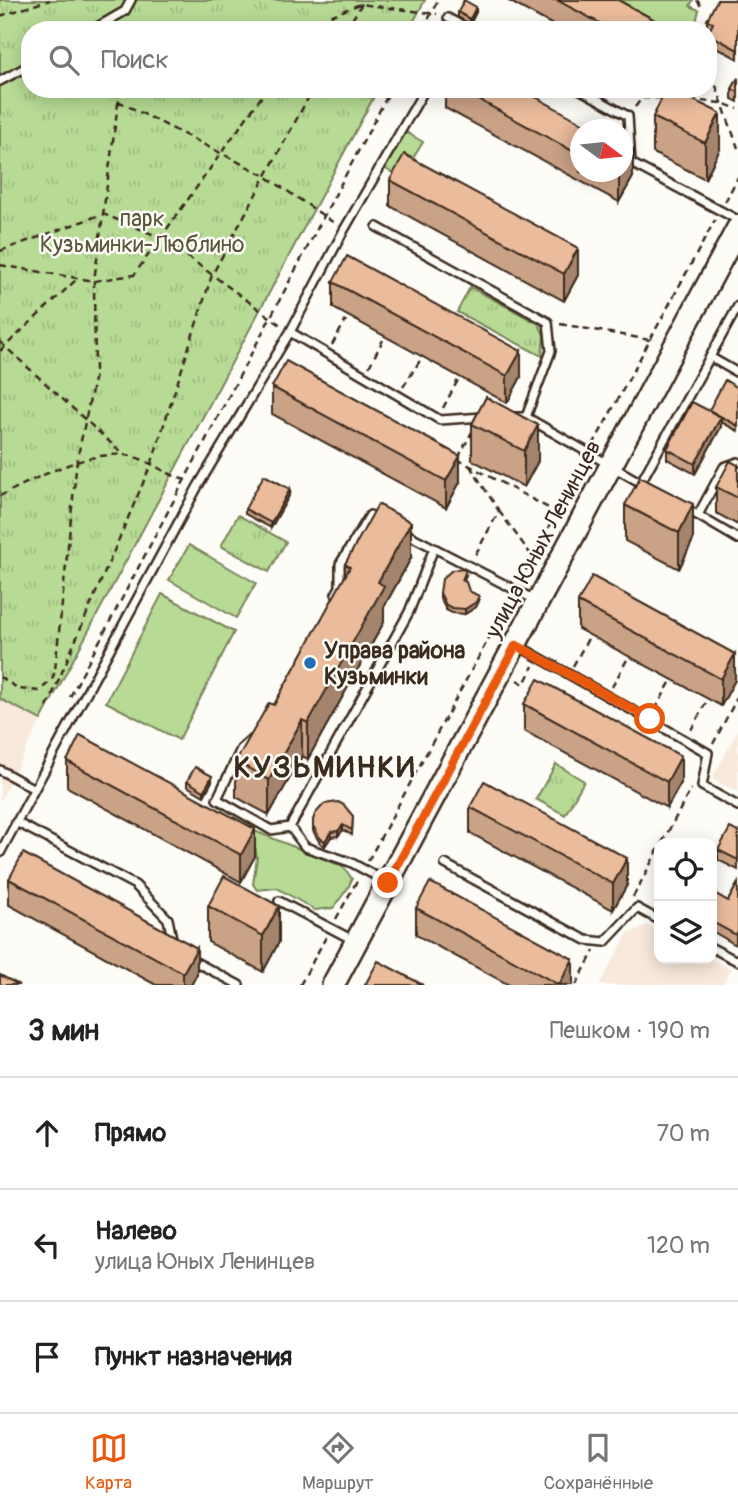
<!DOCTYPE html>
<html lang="ru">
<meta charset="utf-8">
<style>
:root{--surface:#fff;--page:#f6f6f6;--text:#222;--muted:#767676;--line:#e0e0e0;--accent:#ea580c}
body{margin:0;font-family:Pangolin,sans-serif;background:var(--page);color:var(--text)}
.controls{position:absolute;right:21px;bottom:21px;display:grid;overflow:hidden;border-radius:14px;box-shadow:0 4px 18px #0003}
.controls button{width:63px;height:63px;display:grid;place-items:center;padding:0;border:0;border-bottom:2px solid var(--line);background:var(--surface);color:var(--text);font:35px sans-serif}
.compass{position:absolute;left:570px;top:119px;width:63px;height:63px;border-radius:50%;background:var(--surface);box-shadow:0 4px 18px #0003;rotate:105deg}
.stop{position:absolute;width:21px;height:21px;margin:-16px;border:5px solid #ea580c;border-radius:50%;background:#fff}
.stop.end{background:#ea580c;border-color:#fff;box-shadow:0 2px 7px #0008}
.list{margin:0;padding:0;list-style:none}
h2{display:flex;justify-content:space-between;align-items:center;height:91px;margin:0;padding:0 28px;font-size:30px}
h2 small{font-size:23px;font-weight:400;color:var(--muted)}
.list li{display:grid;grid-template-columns:46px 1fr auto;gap:21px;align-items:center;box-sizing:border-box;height:112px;padding:0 28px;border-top:2px solid var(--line)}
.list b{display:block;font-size:26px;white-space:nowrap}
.list p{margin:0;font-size:23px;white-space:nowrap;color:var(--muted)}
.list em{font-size:23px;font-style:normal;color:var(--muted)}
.icon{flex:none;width:38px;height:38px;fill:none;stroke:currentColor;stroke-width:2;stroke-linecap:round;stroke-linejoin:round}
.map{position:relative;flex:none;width:738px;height:985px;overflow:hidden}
.search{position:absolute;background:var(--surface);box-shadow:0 4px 18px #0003;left:21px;right:21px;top:21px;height:77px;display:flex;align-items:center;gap:18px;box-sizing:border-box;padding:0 24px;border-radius:28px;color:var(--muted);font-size:26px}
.sheet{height:427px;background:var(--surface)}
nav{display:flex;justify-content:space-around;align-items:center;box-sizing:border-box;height:98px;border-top:2px solid var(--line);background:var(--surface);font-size:19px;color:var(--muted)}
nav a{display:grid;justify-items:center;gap:4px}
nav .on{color:var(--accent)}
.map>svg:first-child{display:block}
</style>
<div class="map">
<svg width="738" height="985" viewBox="0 0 738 985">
<defs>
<pattern id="park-tufts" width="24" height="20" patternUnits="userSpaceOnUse" patternTransform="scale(1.75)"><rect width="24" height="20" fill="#b7db95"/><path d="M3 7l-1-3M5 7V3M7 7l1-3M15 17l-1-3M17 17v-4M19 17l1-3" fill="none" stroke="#9ebc80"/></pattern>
</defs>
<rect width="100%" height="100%" fill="#fdfcf7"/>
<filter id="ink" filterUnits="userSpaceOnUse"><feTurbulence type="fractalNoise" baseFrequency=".0143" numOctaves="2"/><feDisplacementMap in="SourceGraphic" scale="14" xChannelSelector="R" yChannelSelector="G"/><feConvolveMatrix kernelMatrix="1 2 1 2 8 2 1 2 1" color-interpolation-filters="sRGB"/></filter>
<g filter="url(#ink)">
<path fill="#f8e9dc" d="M0,699L41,720L0,801Z
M738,730V792L712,779Z
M648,925L659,931V959H711L731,969L722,985H599L628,933Z"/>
<path fill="#b7db95" stroke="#79825a" stroke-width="2" d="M581,0H693L690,6L699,10L694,30H638Z
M189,545L256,583L236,618L169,580Z
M162,594L234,632L179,740L106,702Z
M252,830L344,867L352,879L348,888L333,908L315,910L277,888L257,890L253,884L257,857Z"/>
<path fill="url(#park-tufts)" stroke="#79825a" stroke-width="2" d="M0,0H425L409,30H30V89H378L41,720L0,699Z
M406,132L423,142L401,178L384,168Z
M470,287L539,324L544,335L542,356L457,312Z
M238,515L286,542L269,572L221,546Z
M556,764L584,781L565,815L536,799Z"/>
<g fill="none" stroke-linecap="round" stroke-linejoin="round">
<g stroke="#3b2a1e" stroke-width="12">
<path id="service" d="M448,18L470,30
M92,30L125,11L131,0
M0,81L30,65
M425,89L344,230L290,332L440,420L483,417
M579,89L628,116L631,163L738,220
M377,227L548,322L551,351L526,417
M710,357L738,373
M512,417H526L643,484
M641,482L738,306
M687,509L738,539
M698,515L724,467L738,462
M403,532L535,600
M336,594L340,587V564L370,515L380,520
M517,645L708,753L702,786L738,806
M251,740L241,749L217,799L271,830L290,827L409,612L434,548
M0,770L34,789
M16,822L135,885L168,919L173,943
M290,827L305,847L350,862L387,882
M0,853L198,486L290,332
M445,864L586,940L605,942L637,908L659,920
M279,901L353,940
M712,948L737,961L738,959
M190,959L239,985"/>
</g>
<g stroke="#3b2a1e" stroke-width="26">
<path id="secondary" d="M333,985L738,228"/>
</g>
<path stroke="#3b2a1e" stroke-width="2.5" stroke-dasharray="7 5" stroke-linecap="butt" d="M697,0L702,8
M0,16L50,0
M285,30L315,22L360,4L437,14
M346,30L364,0
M423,30L438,0
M708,63L738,148
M690,100L722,103L738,109
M118,101L264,175L337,225
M635,107L642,98H663
M725,202L738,177
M0,251L103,214L162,238L282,326
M0,265L94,281L134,275L267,89
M560,324L650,340
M0,342L124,455
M332,345L346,320
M0,351L77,279
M369,367L383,340
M403,387L421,359
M443,408L458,380
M593,445L715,220
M458,458L473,430
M457,459L556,512
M470,466L499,511L474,557
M0,496C35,479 85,451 125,455C148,458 164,474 185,480
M499,511L532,556
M520,581L583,463
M573,666L590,635
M0,677L19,689L39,691L52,680L55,670L77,460L95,375L94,281L120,89
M517,680L524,684L533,666
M612,687L629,656
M70,697L391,89
M47,707L152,462L212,275L313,89
M655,710L672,679
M691,730L708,699
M713,744L738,696
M662,843L691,789
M368,861L510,599
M633,897L659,848
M336,919L358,879
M300,985L326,937
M576,985L594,951"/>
<use href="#service" stroke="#fdfcf7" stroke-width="7"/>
<use href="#secondary" stroke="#fdfcf7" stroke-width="21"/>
</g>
<path fill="#caa286" stroke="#3b2a1e" stroke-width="2" d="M507,0H618L673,30H562Z
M738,0V59L708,43L709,31L707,30V20Z
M458,12H476L470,24L458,17Z
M738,78V102L732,99V89Z
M445,89H521L580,130V172H622L633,177L619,202L445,108Z
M653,117L720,149L705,179L653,153Z
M390,180L578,275L564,301L390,206Z
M333,282L521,377L507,403L333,308Z
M272,387L460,482L446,508L272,414Z
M738,388V431L721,422V427L695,474L667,459V449L709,410Z
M486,397L538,461L524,487L472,460V424Z
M738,465V525L716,513V487Z
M290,494L271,528L245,514V509Z
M625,505L693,540L679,569L625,541Z
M411,558L384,607V622L308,759L302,756L269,815L236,797V761L274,705L345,577V564Z
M466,575L464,581L469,591L479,601L476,607L465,614L452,613L446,610L440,598V593Z
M578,602L735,680L721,706L578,629Z
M524,704L681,783L667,808L524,731Z
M67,761L255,856L241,882L67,787Z
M187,781H212L204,796L187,786Z
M470,807L627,885L613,910L470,833Z
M353,816L352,835L343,830L338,836L331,837L325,846L320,843L313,831V820Z
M738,832V870L718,860V850Z
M9,879L197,974L191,985H156L9,905Z
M738,883L736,945L712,931V892L728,901Z
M208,906L279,942L263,972L208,942Z
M416,908L573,985H509L416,935Z"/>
<path fill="#a4846d" stroke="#3b2a1e" stroke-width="2" d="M476,7V12L470,24V19Z
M720,113V149L705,179V143Z
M633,150V177L619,202V176L621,172H622V169Z
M578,248V275L564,301V274Z
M521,351V377L507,403V376Z
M721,417V427L695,474V464Z
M538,425V461L524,487V451Z
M460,456V482L446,508V481Z
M290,489V494L271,528V523Z
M693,504V540L679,569V533Z
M411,522V558L384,607V622L308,759V723L378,582Z
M479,596V601L476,607L465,614V609Z
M735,654V680L721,706V679Z
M302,720V756L269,815V780Z
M681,756V783L667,808V782Z
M212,776V781L204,796V791Z
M343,825V830L338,836V831Z
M255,829V856L241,882V855Z
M331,832V837L325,846V841Z
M627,858V885L613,910V884Z
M279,906V942L263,972V936Z
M738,931V941L736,945V935Z
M197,948V974L191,985H183V973Z
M573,959V985H559Z"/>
<path fill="#ebbc9c" stroke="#3b2a1e" stroke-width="2" d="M464,0L476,7L470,19L458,12Z
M557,0H618L673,30H612Z
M717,0H738V50L708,34L713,23L707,20Z
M738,78V92L732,89Z
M459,89H521L595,130H580V155Z
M666,89H671L720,113L705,143L653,117Z
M622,144L633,150L622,169Z
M404,154L578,248L564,274L390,180Z
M611,172H621L619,176Z
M347,256L521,351L507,376L333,282Z
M286,361L460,456L446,481L272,387Z
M725,380L738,388V426L709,410Z
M486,397L538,425L524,451L472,424Z
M692,402L721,417L695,464L667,449Z
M730,461L738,465V498L716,487Z
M264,475L290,489L271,523L245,509Z
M640,477L693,504L679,533L625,505Z
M378,504L411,522L378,582L384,586L308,723L302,720L269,780L236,761L269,703L274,705L350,567L345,564Z
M459,569L466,570L462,580L466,582L469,591L479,596L476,602L465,609L452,608L446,605L440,593L442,579L452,570Z
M592,576L735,654L721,679L578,602Z
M538,679L681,756L667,782L524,704Z
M80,735L255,829L241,855L67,761Z
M195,767L212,776L204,791L187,781Z
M484,781L627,858L613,884L470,807Z
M338,802L344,805L353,816L352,830L343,825L338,831L331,832L325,841L320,838L313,826V820L315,814L324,804Z
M730,828L738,832V860L718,850Z
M23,853L197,948L183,973L9,879Z
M224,876L279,906L263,936L208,906Z
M430,882L573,959L559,985L416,908Z
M738,883V931L736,935L712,922V892L728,901Z
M378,961L423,985H365Z
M0,975L19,985H0Z"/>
</g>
<g fill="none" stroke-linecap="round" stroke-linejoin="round" filter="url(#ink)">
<path stroke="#ea580c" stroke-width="9" d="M388,883L516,645L650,719"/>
</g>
<circle fill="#1f6fb2" stroke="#fdfcf7" stroke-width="2.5" cx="310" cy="663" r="7"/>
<g text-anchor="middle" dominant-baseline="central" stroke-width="5" stroke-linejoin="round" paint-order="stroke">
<g font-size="23" fill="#5a563c" stroke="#fdfcf7">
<text x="142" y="218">парк<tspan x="142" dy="26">Кузьминки-Люблино</tspan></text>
</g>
<g font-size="23" fill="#3b2a1e" stroke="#fdfcf7">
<text transform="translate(543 539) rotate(-62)">улица Юных Ленинцев</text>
</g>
<g font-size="23" font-weight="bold" fill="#3b2a1e" stroke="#fdfcf7" text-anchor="start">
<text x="324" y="650">Управа района<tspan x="324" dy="26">Кузьминки</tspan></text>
</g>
<g font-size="30" font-weight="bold" letter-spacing="2" fill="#3b2a1e" stroke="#fdfcf7">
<text x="325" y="767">КУЗЬМИНКИ</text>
</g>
</g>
</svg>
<div class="controls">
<button><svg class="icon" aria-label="locate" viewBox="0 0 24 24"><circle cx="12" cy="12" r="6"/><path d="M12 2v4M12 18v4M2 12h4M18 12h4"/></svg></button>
<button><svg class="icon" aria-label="layers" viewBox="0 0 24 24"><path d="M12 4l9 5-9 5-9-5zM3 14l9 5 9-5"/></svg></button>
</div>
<svg class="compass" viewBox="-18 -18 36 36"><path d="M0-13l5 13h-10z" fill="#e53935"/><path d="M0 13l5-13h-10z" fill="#767676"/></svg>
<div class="stop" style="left:650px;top:719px"></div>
<div class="stop end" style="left:388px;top:883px"></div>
<div class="search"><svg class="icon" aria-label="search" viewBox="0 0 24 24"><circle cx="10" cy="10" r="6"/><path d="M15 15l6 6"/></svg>Поиск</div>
</div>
<section class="sheet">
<h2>3 мин<small>Пешком · 190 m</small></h2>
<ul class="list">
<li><svg class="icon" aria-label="ahead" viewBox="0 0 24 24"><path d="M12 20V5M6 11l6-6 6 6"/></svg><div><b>Прямо</b></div><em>70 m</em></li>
<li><svg class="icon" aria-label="left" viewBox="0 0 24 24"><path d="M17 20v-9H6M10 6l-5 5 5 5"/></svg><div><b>Налево</b><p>улица Юных Ленинцев</p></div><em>120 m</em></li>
<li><svg class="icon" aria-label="arrive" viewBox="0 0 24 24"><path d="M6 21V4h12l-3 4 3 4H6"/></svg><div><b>Пункт назначения</b></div></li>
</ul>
</section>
<nav>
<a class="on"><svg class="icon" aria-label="map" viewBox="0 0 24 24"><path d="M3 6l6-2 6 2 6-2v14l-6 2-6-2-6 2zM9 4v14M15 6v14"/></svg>Карта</a>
<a><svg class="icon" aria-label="directions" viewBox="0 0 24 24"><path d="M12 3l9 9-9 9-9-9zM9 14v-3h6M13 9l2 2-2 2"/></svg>Маршрут</a>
<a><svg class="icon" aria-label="saved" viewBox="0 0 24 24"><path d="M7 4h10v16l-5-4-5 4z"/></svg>Сохранённые</a>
</nav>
